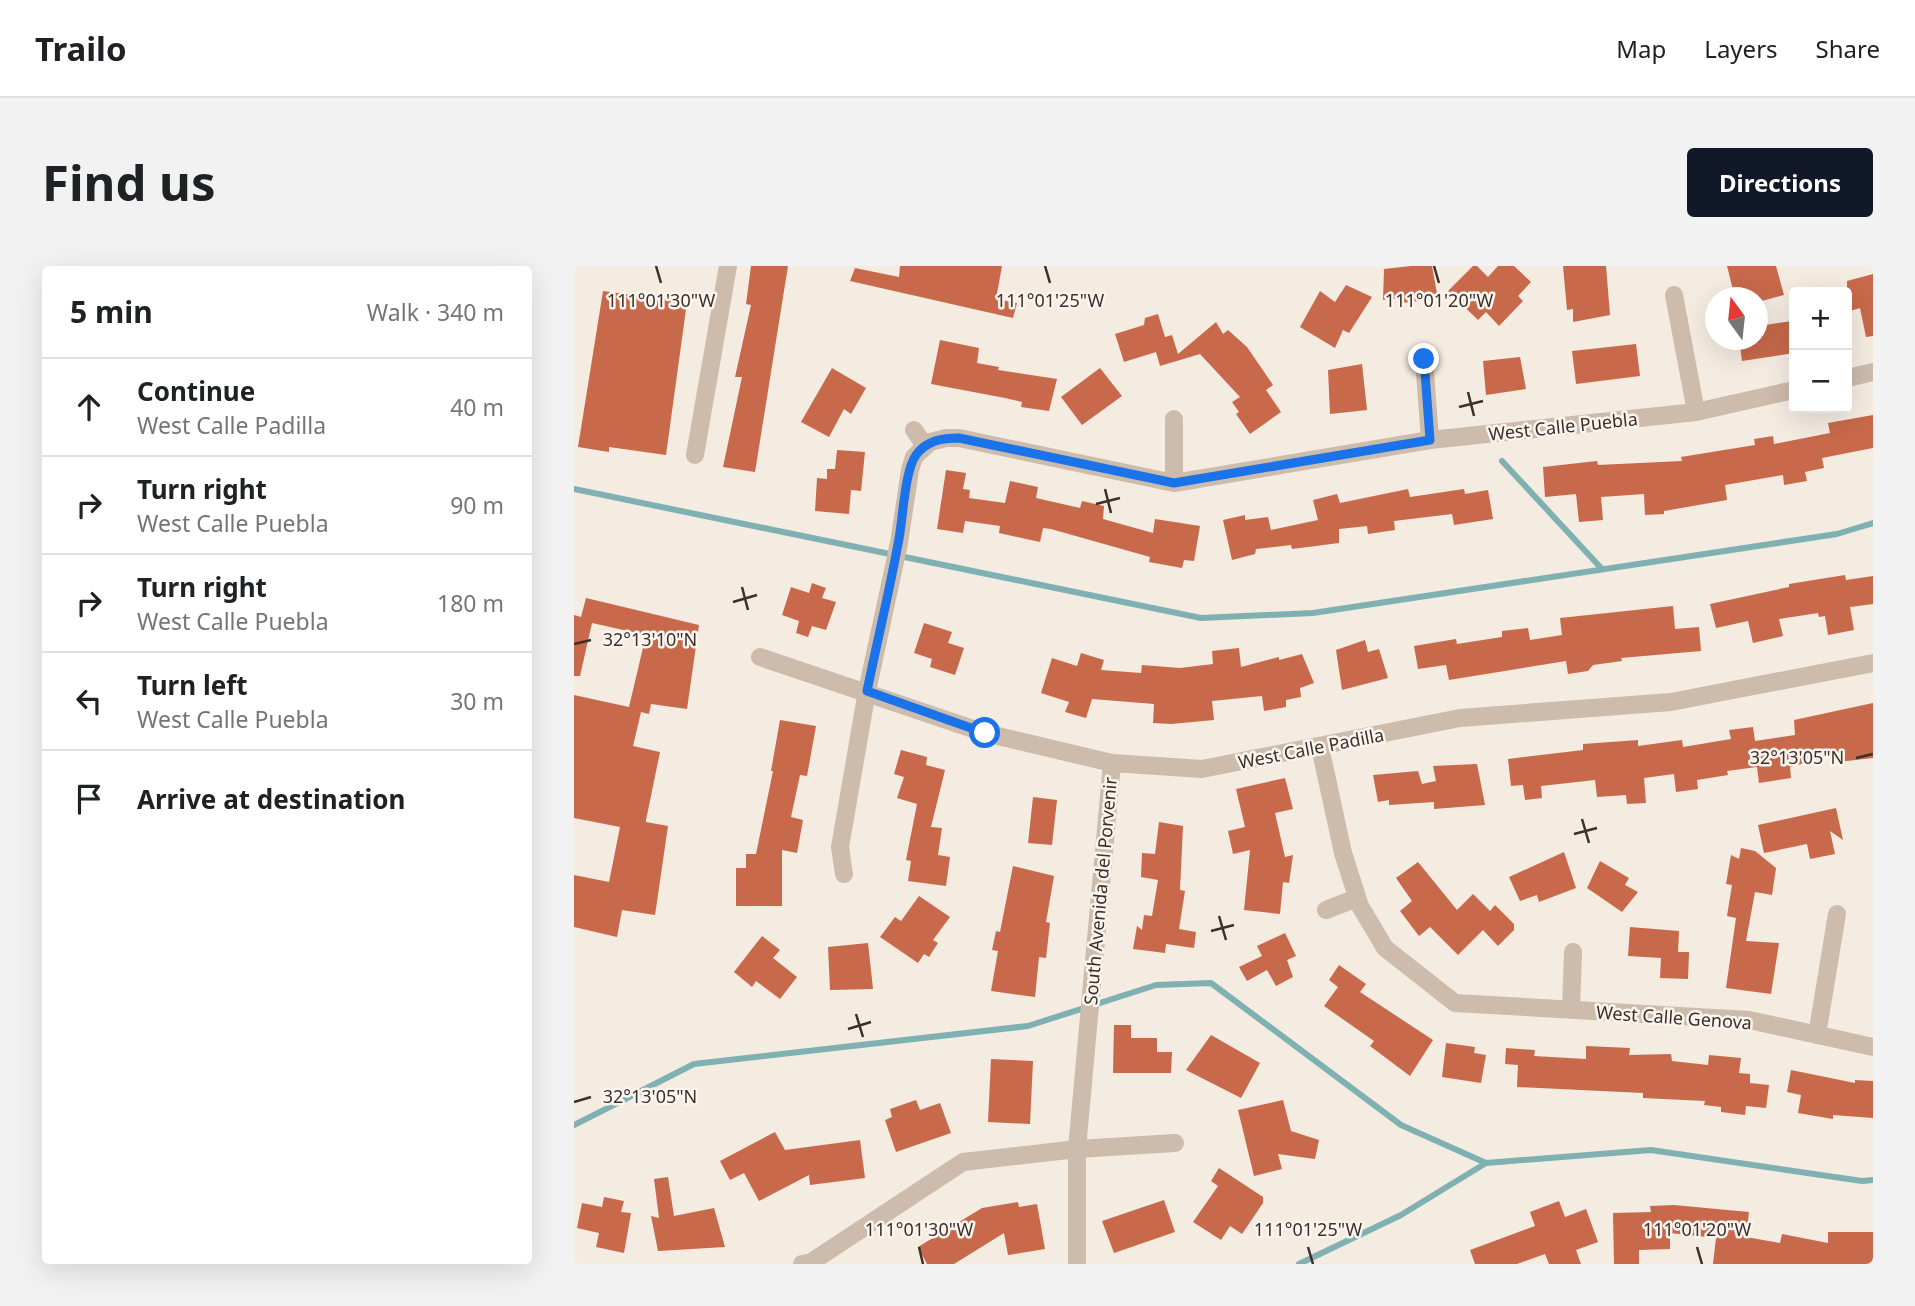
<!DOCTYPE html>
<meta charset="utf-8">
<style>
:root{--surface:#fff;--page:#f2f2f2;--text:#202124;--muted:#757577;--line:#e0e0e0;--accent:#111827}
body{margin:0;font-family:"Noto Sans",sans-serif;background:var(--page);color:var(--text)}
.controls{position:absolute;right:21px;top:21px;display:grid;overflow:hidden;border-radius:7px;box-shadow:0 7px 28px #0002}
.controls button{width:63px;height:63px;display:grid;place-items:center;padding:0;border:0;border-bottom:2px solid var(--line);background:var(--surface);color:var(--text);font:35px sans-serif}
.compass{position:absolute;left:1131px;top:21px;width:63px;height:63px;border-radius:50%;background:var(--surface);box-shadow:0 7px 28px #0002;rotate:345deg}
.stop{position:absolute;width:21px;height:21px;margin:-16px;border:5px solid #1a73e8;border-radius:50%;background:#fff}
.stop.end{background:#1a73e8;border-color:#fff;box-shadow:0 2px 7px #0008}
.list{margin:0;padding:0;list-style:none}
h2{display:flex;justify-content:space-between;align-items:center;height:91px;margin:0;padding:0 28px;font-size:30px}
h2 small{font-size:23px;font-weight:400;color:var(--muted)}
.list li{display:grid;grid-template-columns:46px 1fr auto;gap:21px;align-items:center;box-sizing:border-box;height:98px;padding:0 28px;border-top:2px solid var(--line)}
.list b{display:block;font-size:26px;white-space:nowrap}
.list p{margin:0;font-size:23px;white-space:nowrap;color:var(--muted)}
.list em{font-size:23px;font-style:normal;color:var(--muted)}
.icon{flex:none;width:38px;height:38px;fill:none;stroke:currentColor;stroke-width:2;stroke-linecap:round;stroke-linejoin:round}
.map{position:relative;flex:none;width:1299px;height:998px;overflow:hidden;border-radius:7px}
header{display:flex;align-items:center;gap:42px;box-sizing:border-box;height:98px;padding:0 35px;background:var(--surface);border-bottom:2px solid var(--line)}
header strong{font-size:33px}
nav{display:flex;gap:38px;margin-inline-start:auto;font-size:24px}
.intro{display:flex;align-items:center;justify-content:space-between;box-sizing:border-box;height:168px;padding:0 42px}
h1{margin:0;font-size:49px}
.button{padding:18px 32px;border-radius:7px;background:var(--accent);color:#fff;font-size:24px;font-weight:700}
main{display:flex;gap:42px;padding:0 42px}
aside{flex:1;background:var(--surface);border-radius:7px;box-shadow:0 7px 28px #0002}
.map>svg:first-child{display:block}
</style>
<header>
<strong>Trailo</strong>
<nav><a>Map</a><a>Layers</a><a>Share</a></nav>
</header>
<div class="intro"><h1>Find us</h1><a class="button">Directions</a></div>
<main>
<aside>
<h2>5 min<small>Walk · 340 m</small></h2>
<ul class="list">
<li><svg class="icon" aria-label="ahead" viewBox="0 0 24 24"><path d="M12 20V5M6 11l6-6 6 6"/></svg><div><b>Continue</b><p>West Calle Padilla</p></div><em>40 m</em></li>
<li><svg class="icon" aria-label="right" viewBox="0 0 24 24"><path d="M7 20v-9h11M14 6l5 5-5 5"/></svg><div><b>Turn right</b><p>West Calle Puebla</p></div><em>90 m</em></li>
<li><svg class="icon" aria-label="right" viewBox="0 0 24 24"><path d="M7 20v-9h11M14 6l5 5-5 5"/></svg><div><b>Turn right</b><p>West Calle Puebla</p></div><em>180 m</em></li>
<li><svg class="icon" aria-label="left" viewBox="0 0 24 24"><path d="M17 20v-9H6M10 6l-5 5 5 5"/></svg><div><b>Turn left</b><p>West Calle Puebla</p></div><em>30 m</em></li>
<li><svg class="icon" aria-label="arrive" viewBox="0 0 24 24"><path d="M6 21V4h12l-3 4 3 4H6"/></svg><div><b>Arrive at destination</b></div></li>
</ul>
</aside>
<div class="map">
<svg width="1299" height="998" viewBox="0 0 1299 998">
<rect width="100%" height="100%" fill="#f4ebe1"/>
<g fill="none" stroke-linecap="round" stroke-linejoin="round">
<path stroke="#7fb0b2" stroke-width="6" d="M928,195L1028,303
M0,223L627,352L739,347L1263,268L1299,257
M0,859L120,798L454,760L582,719L637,717L827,859L912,897
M725,998L827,949L912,897L1077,884L1288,915L1299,914"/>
</g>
<path fill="#c8694b" d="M177,0H214L181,206L149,201L168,111H161L177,39L172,38Z
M326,0H428L422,33L443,37L439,52L276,15L281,2L325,11Z
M837,0H858L864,33L827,37L826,32L809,34L810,3Z
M899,0H903L914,11L924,0H940L957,16L944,30L949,35L925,60L912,46L904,54L874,25Z
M989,0H1032L1036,49L999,56V43L993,44Z
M1153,0H1202L1210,29L1184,36V32H1161Z
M1299,8V70L1292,71L1286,42L1273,46V15Z
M772,19L798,31L775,67L769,64L761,82L726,61L746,25L761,36Z
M29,25L113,36L92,189L35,181V186L4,181Z
M584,48L591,71L598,69L604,88L642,56L649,68L654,64L673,81L699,119L692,124L707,146L676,168L662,148L665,146L658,136L666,131L626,88L586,100L582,86L550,96L541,68L570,59L571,52Z
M1218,55L1220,87L1168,95L1165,74H1184V60Z
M366,74L405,82L403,97L425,101L424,104L483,113L475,145L447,141L448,136L431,132L357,118Z
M1062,78L1066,110L1002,118L998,85Z
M946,91L952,123L912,129L909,95Z
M788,98L793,144L756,148L754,104Z
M258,102L292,122L277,148L270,143L255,171L227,156Z
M526,102L548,130L508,159L487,131Z
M1299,149V182L1248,192L1250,202L1231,206L1233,215L1210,219L1209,209L1151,219L1153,234L1090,245V248L1071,249L1070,228L1027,231L1029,254L1005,256L1002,228L971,231L969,201L1023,195L1024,199L1108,195L1107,191L1181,179L1180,173L1199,170L1200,178L1256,167L1254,157Z
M263,184L291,186L287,225L277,224L275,248L241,245L243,212L253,213V203H261Z
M372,204L392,207L389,223L396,224L395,232L431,237L436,215L464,221L462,232L506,242L508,235L530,240L529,253L579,267L581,253L626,260L620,295L610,294L608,302L575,296L576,291L477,263L469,262L466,276L425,267L426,260L391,255L389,267L363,263Z
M834,223L836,231L890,223L891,228L914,224L919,253L880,259L878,248L820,255L821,264L794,268L793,260L765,263V277L718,283L717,279L682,283L681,288L658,294L649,254L671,249V254L694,251L697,264L744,254L739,234L763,228L766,237Z
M1271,309L1272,314L1299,310V338L1276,341L1280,364L1254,369L1251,350L1245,351L1244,347L1205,353L1209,370L1179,377L1174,355L1142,362L1136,338L1215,321V318Z
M238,317L252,322L248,332L262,336L252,364L238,360L234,371L222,367L225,355L208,349L217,321L235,327Z
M12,332L125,359L113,443L77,438L75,448L67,446L59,480L86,486L72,554V556L94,560L81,649L48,644L43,671L0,661V609L35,616L46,561L0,552V429L55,441L72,369L18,357L6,410H0V349L7,351Z
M1099,340L1101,363L1125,361L1127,385L1047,392L1048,395L1019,399L1014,405L994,408L992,395L875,414L872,399L844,403L840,380L882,373L883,378L928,371V365L954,362L956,374L988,369L986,352Z
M350,357L378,366L374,377L390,382L381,409L356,401L358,393L340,387Z
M791,374L794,386L805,383L814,412L768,424L762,384Z
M665,382L667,401L705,391V394L728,388L740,417L726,422L727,431L712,434V441L690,445L688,430L638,435L640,454L597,458L579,457L580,438L518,433L512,452L491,446L495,436L467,427L478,392L503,400L507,387L530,394L527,404L567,407L568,399L606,402L639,398L638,385Z
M1299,437V492L1264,496L1263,488L1216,501L1217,512L1185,517L1183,501L1153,505L1154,509L1123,514L1124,523L1102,526L1100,508L1070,512L1072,537L1053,538L1052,529L1023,531L1021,514L967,520L968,532L951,534L949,519L937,520L934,493L1009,484V478L1064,474V480L1108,474L1109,481L1157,473L1155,464L1179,461L1181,475L1221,469L1220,454Z
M206,454L242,460L233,510L226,509L217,551L229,554L223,587L208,584V640H162V602H172V588H182L199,505H197Z
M327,484L353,491L352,499L371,504L357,561L368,562L364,589L376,591L372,620L334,615L337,595L332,594L343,538L323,532L330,511L320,508Z
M903,498L911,539L860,543V536L815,539V534L804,536L799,509L844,505L848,518L862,515L859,500Z
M711,512L719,543L701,547L711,591L719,589L715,617L709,616L706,648L670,644L676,584L659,588L654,565L671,561L662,523Z
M459,531L483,534L478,579L454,577Z
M1262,542L1269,574L1256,565L1261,588L1236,593L1233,578L1190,587L1184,559Z
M585,556L609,560L606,624L611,625L605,663L622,666L620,682L592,678L591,687L559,683L563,660L568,664L570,649L578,650L584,614L567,611L568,587L581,588Z
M1167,582L1181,585L1202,602L1198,629L1181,626L1172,675L1205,677L1197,728L1152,722L1162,652L1153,650L1158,619L1152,618L1157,589L1165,593Z
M990,586L1002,622L965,636L963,629L946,635L935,611Z
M1026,595L1055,612L1051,619L1064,626L1048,646L1013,622Z
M844,596L883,644L899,628L916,645L921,639L940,658V664L924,680L909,664L884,689L856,661L845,670L826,645L838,635L822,612Z
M439,600L480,610L472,656L476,657L472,692L465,691L461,731L417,725L424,685L418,684L422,665L426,666Z
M345,630L376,651L359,674L364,677L355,691L350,688L344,697L306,671L321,651L327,655Z
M1056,661L1105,665L1104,686H1115L1114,713L1086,712L1087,692L1054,690Z
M711,667L722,690L713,694L719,711L702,720L693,704L673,715L665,701L688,690L683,680Z
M188,670L206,684L199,692L223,711L206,733L182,715L178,721L160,706Z
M294,677L299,723L256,724L254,681Z
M765,699L792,718L786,726L859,774L836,810L796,780L800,775L750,740L764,721L755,714Z
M540,759H557V772H583V786H598L597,807H539Z
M637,769L686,797L667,832L612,804Z
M872,777L901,781L900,787L912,789L907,817L868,811Z
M1012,780L1056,782L1055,789L1097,788L1098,795L1134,799L1135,789L1167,792L1165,807L1176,808V817L1195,819L1192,842L1172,840L1171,849L1147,846V841L1130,839L1131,835L1069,832V827L943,821L944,799L931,798L932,782L961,784L960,790L1012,793Z
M417,793L459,795L456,858L414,856Z
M1217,804L1281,817V814L1299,815V852L1259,849V853L1224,847L1227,829L1213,826Z
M342,834L346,844L366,837L377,867L322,886L311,854L318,851L316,843Z
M709,834L717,865L745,874L741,893L704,888L708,903L680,910L664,844Z
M201,866L211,884L286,874L291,912L236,919L235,909L185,935L170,907L156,914L146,895Z
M645,902L689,931V937L668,968L656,960L647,974L619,956L644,920L637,915Z
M94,911L100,950L140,942L151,981L84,985L77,950L85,952L80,913Z
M30,931L50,935L47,946L57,947L50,987L22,981L25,967L3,962L8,937L28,941Z
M590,934L601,966L540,987L528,955Z
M985,935L991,951L1012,943L1024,976L1002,984L1007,998H975L971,988L943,998H901L896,984L961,960L956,946Z
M444,936L445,941L463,938L471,983L434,989L430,967L380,998H353L344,981L408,942Z
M1100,939L1175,946L1172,971L1206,977L1208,968L1254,977V966H1299V998H1139L1142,972L1096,967V983L1065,984V998H1040L1039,947L1077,946L1076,940Z"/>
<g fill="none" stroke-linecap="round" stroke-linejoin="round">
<path stroke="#cdbbac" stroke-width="18" d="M1100,29L1122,146
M850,93L856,174
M1273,112L1299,106
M600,153V217
M340,164L351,180
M121,189L154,0
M186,391L411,467L538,497L628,503L886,452L1097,436L1299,397
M746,481L769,587L786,640L811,682L881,737L1175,754L1299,781
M270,608L266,581L293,425L325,277L336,204L340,191L356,176L372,172H385L600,217L856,174L1122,146L1220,124
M752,644L783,632
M997,744L999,686
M1243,769L1263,648
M228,998L236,997L389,896L503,883L601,877
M503,998V883L538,497"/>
</g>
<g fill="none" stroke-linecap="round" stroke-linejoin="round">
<path stroke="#1a73e8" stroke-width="9" d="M411,467L293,425C303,376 315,327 324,278C329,256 330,206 342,189C353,174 369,172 385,172L600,217L856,174L850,93"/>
</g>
<path fill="none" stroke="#3b302b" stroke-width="2.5" d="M82,0L87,17M471,0L476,17M860,0L865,17M894,126L900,150M885,141L909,135M531,223L537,247M522,238L546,232M168,321L174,344M159,336L183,329M0,378L17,374M1282,492L1299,488M1008,553L1015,577M1000,568L1023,562M645,650L652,674M637,665L660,659M282,748L289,771M274,763L297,756M0,836L17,831M345,981L349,998M734,981L739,998M1123,981L1128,998"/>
<g text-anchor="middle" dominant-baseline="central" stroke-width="5" stroke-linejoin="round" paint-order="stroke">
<g font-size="18" fill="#3b302b" stroke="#fbf5ee">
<text transform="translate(989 160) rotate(-6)">West Calle Puebla</text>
<text transform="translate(737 482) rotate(-11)">West Calle Padilla</text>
<text transform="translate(526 625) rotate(-85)">South Avenida del Porvenir</text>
<text transform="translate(1100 751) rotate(4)">West Calle Genova</text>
</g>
</g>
<g font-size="18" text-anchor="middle" fill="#3b302b" stroke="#fbf5ee" stroke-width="5" stroke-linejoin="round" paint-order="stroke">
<text x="87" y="41">111°01'30"W</text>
<text x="476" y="41">111°01'25"W</text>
<text x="865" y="41">111°01'20"W</text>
<text x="76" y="380">32°13'10"N</text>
<text x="1223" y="498">32°13'05"N</text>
<text x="76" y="837">32°13'05"N</text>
<text x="345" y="970">111°01'30"W</text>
<text x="734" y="970">111°01'25"W</text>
<text x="1123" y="970">111°01'20"W</text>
</g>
</svg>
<div class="controls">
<button>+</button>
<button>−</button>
</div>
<svg class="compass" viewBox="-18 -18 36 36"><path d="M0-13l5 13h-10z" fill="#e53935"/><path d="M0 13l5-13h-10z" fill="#757577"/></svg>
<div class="stop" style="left:411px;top:467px"></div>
<div class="stop end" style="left:850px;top:93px"></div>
</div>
</main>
